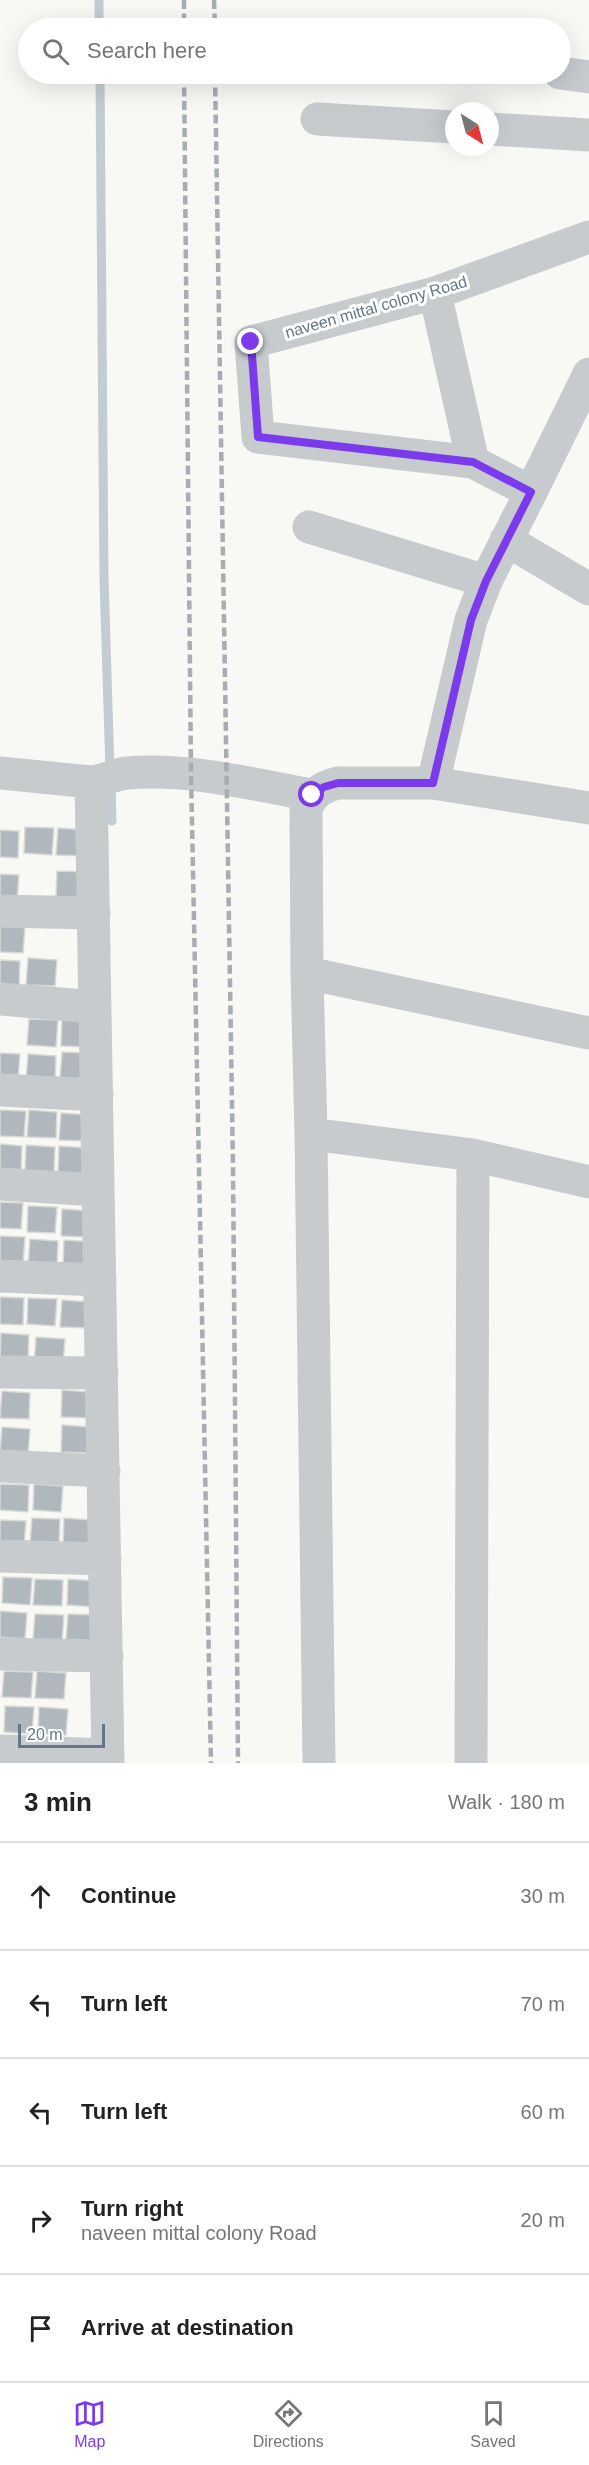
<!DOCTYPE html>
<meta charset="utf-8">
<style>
:root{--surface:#fff;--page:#f2f2f2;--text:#222;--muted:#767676;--line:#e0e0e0;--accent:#7c3aed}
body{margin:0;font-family:Arial,sans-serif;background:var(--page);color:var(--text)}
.compass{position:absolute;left:445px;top:102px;width:54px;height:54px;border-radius:50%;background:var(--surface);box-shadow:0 6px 24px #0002;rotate:144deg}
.scale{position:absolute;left:18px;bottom:15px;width:87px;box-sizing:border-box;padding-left:6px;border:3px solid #657688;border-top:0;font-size:16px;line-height:21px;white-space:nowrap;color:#657688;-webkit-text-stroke:4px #fff;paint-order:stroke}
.stop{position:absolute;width:18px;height:18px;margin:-14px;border:4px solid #7c3aed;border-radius:50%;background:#fff}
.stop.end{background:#7c3aed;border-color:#fff;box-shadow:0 2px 6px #0008}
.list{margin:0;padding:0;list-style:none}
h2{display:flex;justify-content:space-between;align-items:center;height:78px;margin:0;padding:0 24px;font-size:26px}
h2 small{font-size:20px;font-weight:400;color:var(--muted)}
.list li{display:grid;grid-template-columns:39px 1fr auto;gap:18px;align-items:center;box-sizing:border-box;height:108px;padding:0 24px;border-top:2px solid var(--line)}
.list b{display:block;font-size:22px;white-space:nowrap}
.list p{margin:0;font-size:20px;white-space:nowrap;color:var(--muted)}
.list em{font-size:20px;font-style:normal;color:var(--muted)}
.icon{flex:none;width:33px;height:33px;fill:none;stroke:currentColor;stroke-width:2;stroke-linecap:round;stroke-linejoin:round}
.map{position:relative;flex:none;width:589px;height:1763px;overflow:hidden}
.search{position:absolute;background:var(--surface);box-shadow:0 6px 24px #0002;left:18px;right:18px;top:18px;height:66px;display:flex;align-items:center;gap:15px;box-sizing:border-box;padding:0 21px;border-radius:33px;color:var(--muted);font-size:22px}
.sheet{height:618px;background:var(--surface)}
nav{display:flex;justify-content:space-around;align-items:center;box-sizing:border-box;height:84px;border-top:2px solid var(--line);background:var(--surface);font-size:16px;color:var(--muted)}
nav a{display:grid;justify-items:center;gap:3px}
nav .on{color:var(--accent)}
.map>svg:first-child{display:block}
</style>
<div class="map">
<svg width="589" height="1763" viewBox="0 0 589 1763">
<rect width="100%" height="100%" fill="#f8f8f5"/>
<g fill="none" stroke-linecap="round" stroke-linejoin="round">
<path stroke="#c2ccd2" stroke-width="9" d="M99,0V28
M100,74L104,579L110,770
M111,784L112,821"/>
</g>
<path fill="#b0b8be" stroke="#d9dad7" stroke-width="1.5" d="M25,827L54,828L52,855L24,853Z
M58,828L86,830L85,856L56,855Z
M0,830L19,831L18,858L0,857Z
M57,871L86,872L84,899L56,897Z
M0,874L19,875L17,901L0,900Z
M0,925L25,927L23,953L0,952Z
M28,958L57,960L55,986L26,985Z
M0,960L20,961L19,988L0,987Z
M29,1019L58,1020L56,1047L27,1045Z
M62,1019L91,1021L89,1047L61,1046Z
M62,1052L90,1053L89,1080L60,1078Z
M0,1053L20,1054L18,1080H0Z
M28,1054L56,1056L55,1082L26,1081Z
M0,1110L26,1111L24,1137L0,1136Z
M29,1110L57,1112L56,1138L27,1137Z
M61,1113L89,1115L88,1141L59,1140Z
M0,1144L22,1146L21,1171H0Z
M26,1145L55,1147L54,1173L25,1171Z
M59,1146L88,1148L87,1174L58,1173Z
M0,1202L23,1203L21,1229L0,1228Z
M28,1206L57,1207L55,1233L27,1232Z
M62,1209L91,1211L89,1237L61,1236Z
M0,1236L25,1237L23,1264L0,1263Z
M30,1239L58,1241L57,1267L28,1265Z
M64,1240L93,1242L92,1268L63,1267Z
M0,1297L24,1298L23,1325L0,1324Z
M28,1298L57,1299L55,1326L27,1324Z
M62,1300L91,1302L89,1328L60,1327Z
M1,1333L29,1335L28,1361L0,1360Z
M36,1337L65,1339L63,1365L34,1364Z
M62,1390L90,1392L89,1418L61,1417Z
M2,1391L30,1393L29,1419L0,1418Z
M62,1425L90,1427L89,1453L61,1452Z
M2,1427L30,1429L28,1455L0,1454Z
M0,1484L29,1485L28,1512L0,1510Z
M34,1484L63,1486L61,1512L33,1510Z
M32,1518L60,1519L59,1545L30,1544Z
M64,1518L92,1520L91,1547L63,1545Z
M0,1520L26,1521L24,1547L0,1546Z
M3,1577L32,1578L30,1605L2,1603Z
M35,1579L63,1580L62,1606L33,1605Z
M68,1579L97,1581L95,1607L67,1605Z
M0,1611L27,1613L25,1639L0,1637Z
M35,1614L64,1615L62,1642L33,1640Z
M68,1614L96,1615L95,1642L66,1640Z
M4,1671L33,1672L31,1698L2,1697Z
M37,1671L66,1673L64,1699L35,1698Z
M5,1706L34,1707L32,1734L4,1732Z
M39,1707L68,1709L66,1735L38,1734Z"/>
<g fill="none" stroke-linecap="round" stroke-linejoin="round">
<path stroke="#c7cbce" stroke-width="33" d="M560,73L589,77
M317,119L454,127
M490,129L589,135
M589,237L435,293L251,342L258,437L473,462L531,492L589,374
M435,293L473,462
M309,527L486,581
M506,540L589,589
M0,773L91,782C104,781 115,774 127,773C190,768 251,784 312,795
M91,782L108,1763
M433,783L471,620L486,581L531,492
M0,911L94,913
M307,973L589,1033
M0,999L95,1007
M0,1090L97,1095
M311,1134L473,1155L589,1182
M0,1184L98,1190
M0,1276L100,1280
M0,1372L102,1373
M0,1466L104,1471
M0,1556L105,1559
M0,1654L107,1656
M0,1751L108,1755
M319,1763L311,1134L307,973L306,808C313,793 322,787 338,783H433L589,808
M471,1763L473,1155"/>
<path stroke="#a7adb3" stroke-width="4.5" stroke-dasharray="9 4.5" stroke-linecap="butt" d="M184,0V28
M214,0L215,28
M184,74L191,772L211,1763
M215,74L233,1165L238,1763"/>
</g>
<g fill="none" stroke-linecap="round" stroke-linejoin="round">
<path stroke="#7c3aed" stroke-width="8" d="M251,342L258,437L473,462L531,492L486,581L471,620L433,783H338L324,787L312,795"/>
</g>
<g text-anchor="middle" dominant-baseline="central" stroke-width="6" stroke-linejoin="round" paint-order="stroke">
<g font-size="16" fill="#657688" stroke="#fff">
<text transform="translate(376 307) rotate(-16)">naveen mittal colony Road</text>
</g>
</g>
</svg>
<svg class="compass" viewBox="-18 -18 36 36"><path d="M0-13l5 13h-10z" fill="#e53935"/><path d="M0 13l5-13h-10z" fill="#767676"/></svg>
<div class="scale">20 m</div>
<div class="stop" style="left:312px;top:795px"></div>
<div class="stop end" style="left:251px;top:342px"></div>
<div class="search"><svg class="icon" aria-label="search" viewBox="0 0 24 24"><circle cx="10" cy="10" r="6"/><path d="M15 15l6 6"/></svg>Search here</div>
</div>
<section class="sheet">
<h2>3 min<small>Walk · 180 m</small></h2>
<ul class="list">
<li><svg class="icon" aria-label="ahead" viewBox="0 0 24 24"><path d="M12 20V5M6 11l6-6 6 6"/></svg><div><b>Continue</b></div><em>30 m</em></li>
<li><svg class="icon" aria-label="left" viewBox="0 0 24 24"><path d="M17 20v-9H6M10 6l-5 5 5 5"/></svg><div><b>Turn left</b></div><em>70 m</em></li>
<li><svg class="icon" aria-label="left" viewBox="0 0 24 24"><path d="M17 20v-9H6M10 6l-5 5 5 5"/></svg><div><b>Turn left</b></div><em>60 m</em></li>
<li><svg class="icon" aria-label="right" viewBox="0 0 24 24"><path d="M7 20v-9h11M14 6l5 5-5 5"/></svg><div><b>Turn right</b><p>naveen mittal colony Road</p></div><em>20 m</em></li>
<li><svg class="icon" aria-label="arrive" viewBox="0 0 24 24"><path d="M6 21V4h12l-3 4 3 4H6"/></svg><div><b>Arrive at destination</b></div></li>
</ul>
</section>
<nav>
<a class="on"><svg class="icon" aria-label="map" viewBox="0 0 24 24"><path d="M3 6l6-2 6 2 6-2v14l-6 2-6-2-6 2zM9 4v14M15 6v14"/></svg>Map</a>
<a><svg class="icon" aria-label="directions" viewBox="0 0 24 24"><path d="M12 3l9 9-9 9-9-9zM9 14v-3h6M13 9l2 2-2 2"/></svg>Directions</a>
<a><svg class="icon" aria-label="saved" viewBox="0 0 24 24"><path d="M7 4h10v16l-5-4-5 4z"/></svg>Saved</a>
</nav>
